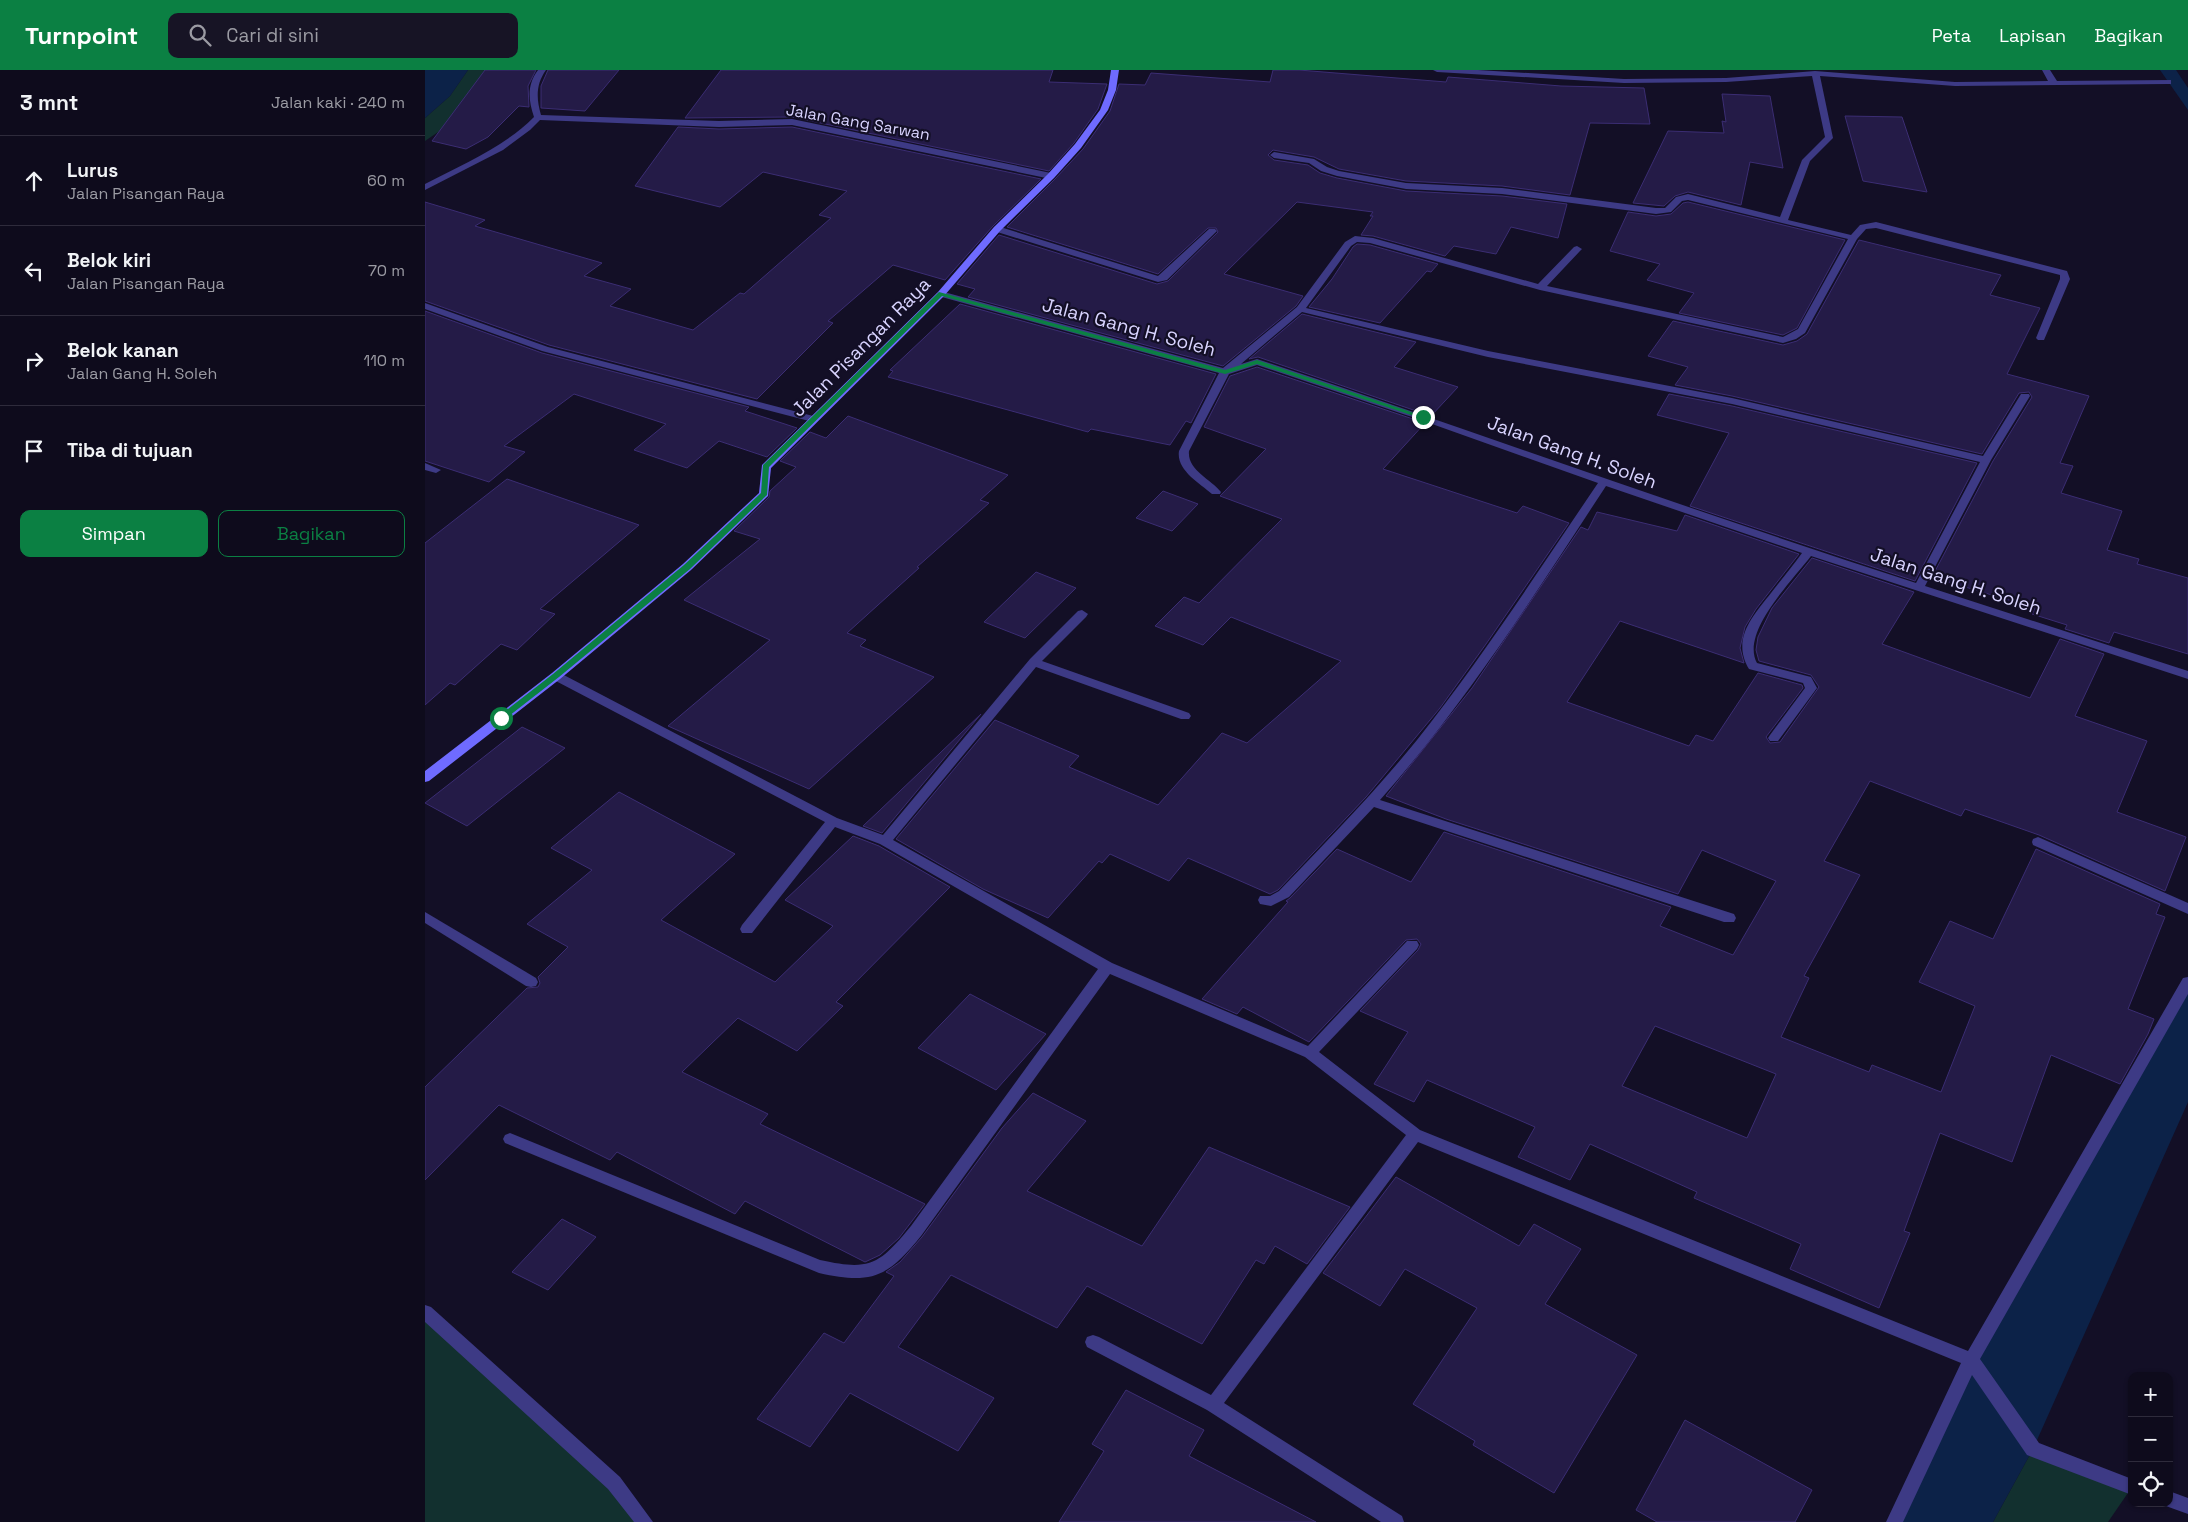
<!DOCTYPE html>
<html lang="id">
<meta charset="utf-8">
<style>
:root{--surface:#0e0b1c;--page:#171425;--text:#f1f3f6;--muted:#9b9ba3;--line:#2e2b3b;--accent:#0b8043}
body{margin:0;font-family:"Space Grotesk",sans-serif;background:var(--page);color:var(--text)}
.controls{position:absolute;right:15px;bottom:15px;display:grid;overflow:hidden;border-radius:10px;box-shadow:0 1px 4px #0004}
.controls button{width:45px;height:45px;display:grid;place-items:center;padding:0;border:0;border-bottom:1px solid var(--line);background:var(--surface);color:var(--text);font:25px sans-serif}
.stop{position:absolute;width:15px;height:15px;margin:-11px;border:4px solid #0b8043;border-radius:50%;background:#fff}
.stop.end{background:#0b8043;border-color:#fff;box-shadow:0 1px 5px #0008}
.list{margin:0;padding:0;list-style:none}
h2{display:flex;justify-content:space-between;align-items:center;height:65px;margin:0;padding:0 20px;font-size:21px}
h2 small{font-size:16px;font-weight:400;color:var(--muted)}
.list li{display:grid;grid-template-columns:32px 1fr auto;gap:15px;align-items:center;box-sizing:border-box;height:90px;padding:0 20px;border-top:1px solid var(--line)}
.list b{display:block;font-size:19px;white-space:nowrap}
.list p{margin:0;font-size:16px;white-space:nowrap;color:var(--muted)}
.list em{font-size:16px;font-style:normal;color:var(--muted)}
.actions{display:flex;gap:10px;padding:15px 20px}
.actions a{flex:1;padding:11px 0;border:1px solid var(--accent);border-radius:10px;text-align:center;font-size:18px;color:var(--accent)}
.actions .main{background:var(--accent);color:#fff}
.icon{flex:none;width:28px;height:28px;fill:none;stroke:currentColor;stroke-width:2;stroke-linecap:round;stroke-linejoin:round}
.map{position:relative;flex:none;width:1763px;height:1452px;overflow:hidden}
header{display:flex;align-items:center;gap:30px;box-sizing:border-box;height:70px;padding:0 25px;background:var(--accent);color:#fff}
header strong{font-size:24px}
nav{display:flex;gap:28px;margin-inline-start:auto;font-size:18px}
.search{width:350px;height:45px;background:var(--page);display:flex;align-items:center;gap:12px;box-sizing:border-box;padding:0 18px;border-radius:10px;color:var(--muted);font-size:19px}
main{display:flex}
aside{flex:1;background:var(--surface)}
.map>svg:first-child{display:block}
</style>
<header>
<strong>Turnpoint</strong>
<div class="search"><svg class="icon" aria-label="search" viewBox="0 0 24 24"><circle cx="10" cy="10" r="6"/><path d="M15 15l6 6"/></svg>Cari di sini</div>
<nav><a>Peta</a><a>Lapisan</a><a>Bagikan</a></nav>
</header>
<main>
<aside>
<h2>3 mnt<small>Jalan kaki · 240 m</small></h2>
<ul class="list">
<li><svg class="icon" aria-label="ahead" viewBox="0 0 24 24"><path d="M12 20V5M6 11l6-6 6 6"/></svg><div><b>Lurus</b><p>Jalan Pisangan Raya</p></div><em>60 m</em></li>
<li><svg class="icon" aria-label="left" viewBox="0 0 24 24"><path d="M17 20v-9H6M10 6l-5 5 5 5"/></svg><div><b>Belok kiri</b><p>Jalan Pisangan Raya</p></div><em>70 m</em></li>
<li><svg class="icon" aria-label="right" viewBox="0 0 24 24"><path d="M7 20v-9h11M14 6l5 5-5 5"/></svg><div><b>Belok kanan</b><p>Jalan Gang H. Soleh</p></div><em>110 m</em></li>
<li><svg class="icon" aria-label="arrive" viewBox="0 0 24 24"><path d="M6 21V4h12l-3 4 3 4H6"/></svg><div><b>Tiba di tujuan</b></div></li>
</ul>
<div class="actions"><a class="main">Simpan</a><a>Bagikan</a></div>
</aside>
<div class="map">
<svg width="1763" height="1452" viewBox="0 0 1763 1452">
<rect width="100%" height="100%" fill="#130f26"/>
<path fill="#12302f" d="M43,0H66L19,58L0,71V48L25,26Z
M0,1242L220,1452H0Z
M1608,1379L1707,1417L1683,1452H1568Z"/>
<path fill="#0c2248" d="M0,0H43L25,26L0,48Z
M1735,0H1751L1763,18V40Z
M1763,912V1032L1608,1379L1568,1452H1469L1546,1290Z"/>
<path fill="#241b47" stroke="#3b2d73" fill-rule="evenodd" d="M60,0H111L103,16L104,37L94,36L63,67L41,79L7,71Z
M123,0H194L160,41L116,38V16Z
M296,0H628L624,12L682,14L673,39L649,73L624,101L367,47L260,48Z
M848,0H874L1021,12L1023,7L1136,16L1219,18L1225,54L1165,53L1145,125L1077,116L981,111L914,99L889,87L848,80L843,85L849,90L883,95L895,103L912,108L981,121L1077,126L1142,134L1133,168L1086,157L1071,184L1029,176L1020,186L948,166L936,165L948,146H945L948,142L872,132L799,204L878,226L871,236L798,296L543,227L550,219L532,214L574,165L732,214L743,211L793,162L791,158H783L733,204L582,157L630,109L658,79L685,41L694,14L720,15L726,3L845,12Z
M1297,24L1345,26L1358,98L1325,92L1316,135L1263,122L1250,126L1239,136L1208,133L1243,61L1299,63L1297,51L1301,52Z
M1420,46L1477,47L1502,122L1438,111Z
M253,57L294,59L367,57L616,109L568,156L520,210L468,195L403,251L408,253L332,329L124,275L0,231V132L60,150L50,156L177,193L159,206L206,219L185,236L268,260L315,223L319,224L406,148L394,145L422,121L338,102L295,137L210,116Z
M1263,132L1420,170L1372,258L1358,265L1254,243L1269,223L1222,210L1235,194L1185,181L1203,142L1231,146L1246,144L1258,133Z
M1434,170L1576,205L1565,225L1615,238L1582,304L1664,326L1635,393L1648,396L1636,423L1697,441L1682,480L1714,489L1712,494L1763,508V584L1689,562L1684,573L1640,559L1642,555L1607,544L1610,538L1507,507L1568,391L1607,327L1604,322L1594,323L1557,384L1307,326L1250,315L1263,297L1223,286L1248,251L1358,275L1372,271L1382,264Z
M932,174L945,175L1013,194L1006,202L1002,201L955,253L884,237L907,209L928,177Z
M535,234L791,304L766,353L761,351L745,375L666,359L663,362L463,307L468,301L465,300Z
M0,241L117,283L324,337L320,341L372,358L342,387L294,371L262,398L209,380L241,354L149,324L79,376L100,382L64,412L0,391Z
M877,244L991,272L969,297L1033,317L1006,346L833,287L824,289Z
M832,297L1000,353L958,399L1092,443L1098,436L1144,453L1061,574L1015,638L941,727L853,820L845,824L763,788L744,811L685,784L677,793L674,791L623,848L558,819L471,769L570,650L654,686L644,697L733,735L797,663L822,673L916,591L806,547L778,575L730,556L759,527L774,533L857,449L795,426L841,379L779,357L805,306Z
M1244,324L1307,336L1552,393L1490,511L1265,436L1304,363L1232,345Z
M423,346L583,405L555,430L564,433L492,497L494,498L422,563L441,570L435,576L509,607L384,719L243,656L345,570L259,530L335,469L309,461L344,427L345,421L371,397L355,391L385,362L401,368Z
M82,409L214,455L115,539L130,544L92,580L76,574L30,615L25,613L0,635V473Z
M738,421L773,434L747,461L711,448Z
M1172,442L1252,461L1260,445L1374,484L1331,539L1320,557L1315,578L1319,593L1195,551L1142,632L1264,676L1271,665L1288,671L1333,603L1377,615L1378,618L1341,667L1345,673L1355,672L1394,617L1386,605L1334,591L1331,580L1333,567L1347,538L1387,488L1489,522L1457,574L1605,628L1635,569L1679,584L1650,646L1722,671L1692,742L1761,767L1740,821L1614,765L1540,739L1536,746L1445,711L1399,791L1435,805L1379,906L1384,908L1356,967L1444,1002L1447,995L1516,1022L1550,936L1494,912L1525,851L1568,869L1611,779L1735,834L1731,844L1740,847L1703,939L1729,949L1723,964L1695,1014L1626,985L1587,1092L1515,1063L1479,1161L1485,1163L1454,1238L1365,1199L1376,1174L1269,1128L1272,1122L1165,1074L1145,1110L1093,1087L1110,1057L1002,1010L989,1032L949,1014L983,962L935,941L993,880L996,874L992,869L981,870L884,972L818,937L812,944L777,929L863,832L861,831L865,828L912,779L986,812L1019,762L1246,837L1235,856L1308,885L1351,811L1277,780L1253,824L1021,749L961,726L1047,618L1156,457L1163,460ZM1230,956L1351,1004L1322,1068L1197,1016Z
M611,502L651,518L600,568L559,552Z
M556,644L457,763L438,756L454,741Z
M97,657L140,678L42,756L0,733Z
M194,722L310,784L236,850L350,912L408,856L360,830L428,766L454,776L525,817L411,932L418,936L372,981L313,948L257,1002L343,1044L335,1054L500,1134L474,1168L455,1185L440,1192L320,1131L310,1144L192,1082L185,1090L74,1035L0,1110V1017L102,918L113,917L115,913L113,907L143,877L102,854L167,800L126,778Z
M545,924L621,964L571,1020L493,978Z
M608,1023L661,1051L602,1121L717,1176L784,1077L925,1137L882,1194L850,1176L839,1194L831,1190L777,1274L662,1216L632,1258L526,1205L473,1277L569,1328L533,1381L425,1323L385,1377L332,1349L399,1263L419,1273L469,1206L461,1202L475,1192L497,1167L577,1058Z
M971,1107L1094,1176L1109,1154L1156,1179L1120,1234L1212,1285L1129,1423L1048,1375L1050,1371L988,1334L1052,1238L980,1199L955,1236L898,1203Z
M137,1149L171,1167L123,1220L87,1202Z
M701,1320L779,1360L764,1386L891,1452H634L679,1381L667,1374Z
M1260,1350L1387,1420L1370,1452H1232L1211,1440Z"/>
<g fill="none" stroke-linecap="round" stroke-linejoin="round">
<path fill="#3d3a85" fill-rule="evenodd" d="M0,842L111,908L113,912L111,916L106,917L101,916L0,853Z"/>
<path fill="#3d3a85" fill-rule="evenodd" d="M113,0H121C111,14 111,28 116,45L294,51L367,49L626,103L630,106L626,109L367,55L294,57L115,50L105,60L78,80L0,120V114C38,94 78,78 109,47C103,29 102,15 113,0Z
M1008,0H1053L1199,9L1301,8L1390,1L1530,12L1623,11L1617,0H1625L1632,11L1746,10V14H1743L1530,16L1395,6L1408,68L1385,91L1363,150L1426,165L1435,155L1451,152L1642,201L1645,209L1619,270H1613L1611,268L1635,209V205L1451,158L1441,159L1432,169L1380,263L1371,269L1358,273L1115,220L945,173L932,172L926,176L881,238L1063,281L1307,328L1558,386L1596,324H1604L1605,326L1566,390L1500,516L1763,601V609L1386,486C1368,510 1315,562 1332,593L1386,607L1392,618L1353,671H1345L1343,668L1345,665L1380,618L1378,613L1324,599C1306,569 1328,546 1346,523C1356,510 1367,497 1377,483L1181,416C1110,524 1041,633 955,730L1309,844L1311,848L1309,852H1299L949,737L864,827L846,836L835,834L833,830L835,826H845L854,821C902,771 949,723 992,670C1057,588 1114,500 1173,413L993,349L832,295L804,304L764,381C762,400 786,409 796,422L795,424H787C774,413 751,400 754,381L794,303L513,226L511,224L516,221L519,222L798,298L872,237L920,172L930,166L948,168L1113,214L1149,177L1152,176L1157,179L1155,181L1122,216L1358,267L1373,259L1423,169L1263,130L1257,131L1246,142L1231,144L1077,124L981,119L912,106L896,101L884,93L849,88L845,85L849,82L889,89L902,97L914,101L981,113L1077,118L1231,138H1240L1251,127L1263,124L1355,147L1377,90L1400,67L1387,6L1301,12L1199,13L1012,2ZM877,242L1063,287L1307,334L1555,392L1491,513C1271,442 1054,363 835,290L832,289L816,294Z
M572,156L733,206L784,159H790L792,161L742,210L733,212L569,161V157Z
M0,233L123,277L392,347L393,349L388,352L117,281L0,239Z
M0,393L16,400L11,403L0,400Z
M657,540L663,544L661,547L617,591L764,643L766,646L764,649H756L611,597L468,770L687,893L883,976L982,871H992L994,875L992,879L894,982L995,1060L1543,1281L1758,908L1763,907V924L1555,1289L1614,1373L1707,1409V1425L1602,1385L1547,1305L1478,1452H1461L1536,1293L993,1072L799,1333L977,1446L979,1452H956L782,1340L662,1277L660,1272L662,1267L668,1265L674,1267L786,1325L981,1065L880,987L685,904L496,1166C463,1207 447,1215 394,1203L80,1073L78,1069L80,1065L85,1063L90,1065L395,1190C445,1201 454,1195 486,1156L673,899L455,774L410,757L327,863H317L315,859L317,855L400,752L127,609L125,606L131,602L135,603L412,748L458,765L605,589L653,541Z
M1613,767L1763,833V844L1608,775L1607,772L1608,769Z
M0,1235L6,1237L195,1407L228,1452H209L183,1419L0,1252Z
M1744,1421L1763,1428V1444L1738,1435L1737,1433H1744Z"/>
<path fill="#6f6bff" fill-rule="evenodd" d="M686,0H694L691,20L683,40L656,78L629,108L575,161L519,226L346,398L343,426L266,500L135,609L4,711L0,712V701L127,603L258,494L334,423L337,395L513,222L569,157L623,104L650,74L675,40L683,20Z"/>
</g>
<path fill="#0b8043" d="M514,222L800,300L832,290L1001,347L995,348L832,294L800,304L517,226L344,397L342,425L265,499L134,607L79,650H74V646L128,604L259,495L336,423L338,395Z"/>
<g text-anchor="middle" dominant-baseline="central" stroke-width="4.5" stroke-linejoin="round" paint-order="stroke">
<g font-size="16" fill="#d9d4ff" stroke="#130f26">
<text transform="translate(433 52) rotate(10)">Jalan Gang Sarwan</text>
</g>
<g font-size="19" fill="#d9d4ff" stroke="#130f26">
<text transform="translate(704 257) rotate(15)">Jalan Gang H. Soleh</text>
<text transform="translate(436 277) rotate(-45)">Jalan Pisangan Raya</text>
<text transform="translate(1147 382) rotate(20)">Jalan Gang H. Soleh</text>
<text transform="translate(1531 511) rotate(18)">Jalan Gang H. Soleh</text>
</g>
</g>
</svg>
<div class="controls">
<button>+</button>
<button>−</button>
<button><svg class="icon" aria-label="locate" viewBox="0 0 24 24"><circle cx="12" cy="12" r="6"/><path d="M12 2v4M12 18v4M2 12h4M18 12h4"/></svg></button>
</div>
<div class="stop" style="left:76px;top:648px"></div>
<div class="stop end" style="left:998px;top:347px"></div>
</div>
</main>
